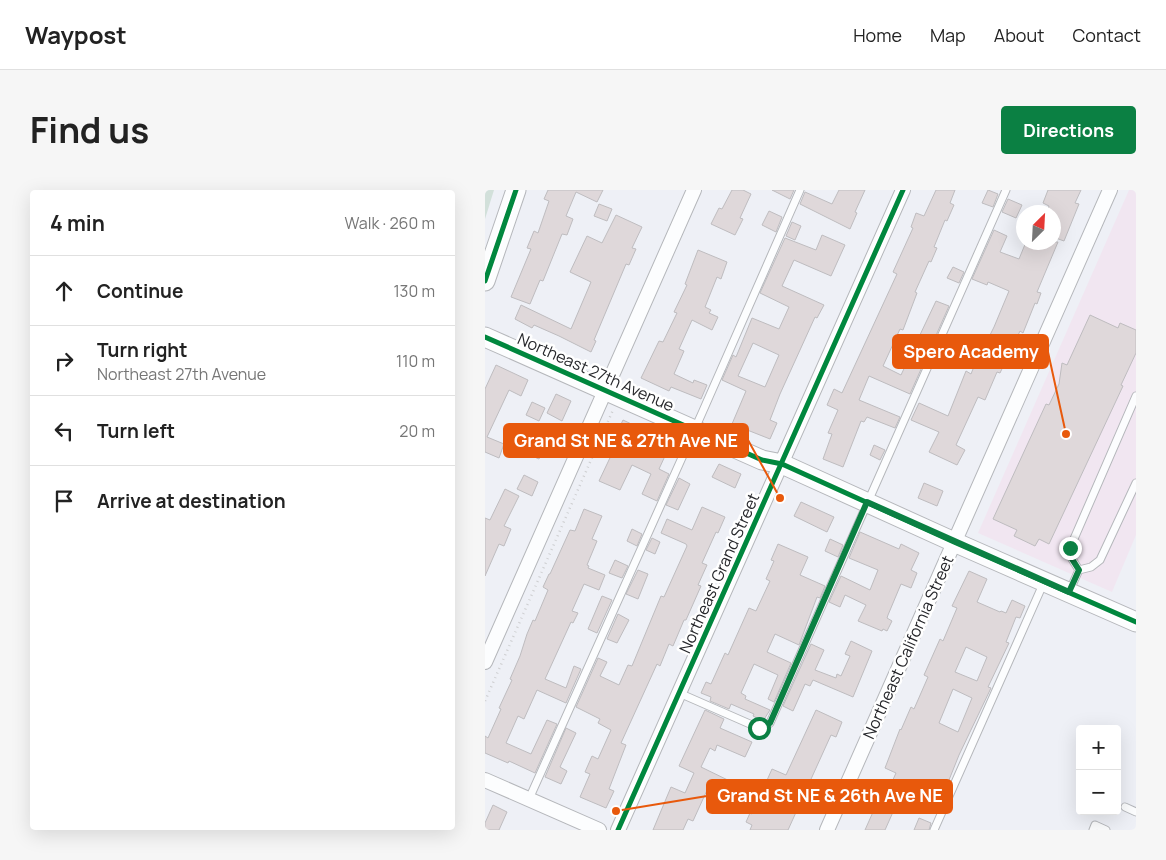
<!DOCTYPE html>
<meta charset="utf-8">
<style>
:root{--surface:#fff;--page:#f6f6f6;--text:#222;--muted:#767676;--line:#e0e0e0;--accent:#0b8043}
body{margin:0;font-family:Manrope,sans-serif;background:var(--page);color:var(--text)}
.controls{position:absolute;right:15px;bottom:15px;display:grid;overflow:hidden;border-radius:5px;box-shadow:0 5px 20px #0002}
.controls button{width:45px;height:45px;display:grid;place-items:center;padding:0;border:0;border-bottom:1px solid var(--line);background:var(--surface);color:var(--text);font:25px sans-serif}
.compass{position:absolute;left:531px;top:15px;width:45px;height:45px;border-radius:50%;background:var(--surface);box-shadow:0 5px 20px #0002;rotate:24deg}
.stop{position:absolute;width:15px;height:15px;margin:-11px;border:4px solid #0b8043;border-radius:50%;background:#fff}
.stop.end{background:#0b8043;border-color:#fff;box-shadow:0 1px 5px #0008}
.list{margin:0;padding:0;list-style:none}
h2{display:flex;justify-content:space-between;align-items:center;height:65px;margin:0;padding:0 20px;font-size:21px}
h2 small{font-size:16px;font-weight:400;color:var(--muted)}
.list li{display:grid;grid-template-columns:32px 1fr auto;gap:15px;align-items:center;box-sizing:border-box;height:70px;padding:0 20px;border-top:1px solid var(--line)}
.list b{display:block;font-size:19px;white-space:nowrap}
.list p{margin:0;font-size:16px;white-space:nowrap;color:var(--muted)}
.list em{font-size:16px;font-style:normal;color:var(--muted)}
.icon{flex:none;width:28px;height:28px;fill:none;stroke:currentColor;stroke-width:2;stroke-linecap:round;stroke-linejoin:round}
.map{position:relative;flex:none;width:651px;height:640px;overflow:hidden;border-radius:5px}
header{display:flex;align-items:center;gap:30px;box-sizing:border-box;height:70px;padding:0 25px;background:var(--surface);border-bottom:1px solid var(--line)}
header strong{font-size:24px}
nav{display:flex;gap:28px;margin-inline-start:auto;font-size:18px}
.intro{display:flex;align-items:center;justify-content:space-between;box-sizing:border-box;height:120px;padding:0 30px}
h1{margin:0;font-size:35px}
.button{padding:12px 22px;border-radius:5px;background:var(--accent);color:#fff;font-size:18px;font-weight:700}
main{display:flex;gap:30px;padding:0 30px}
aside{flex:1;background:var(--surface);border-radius:5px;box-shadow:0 5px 20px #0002}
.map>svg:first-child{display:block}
</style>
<header>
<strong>Waypost</strong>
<nav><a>Home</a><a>Map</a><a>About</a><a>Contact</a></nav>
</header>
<div class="intro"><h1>Find us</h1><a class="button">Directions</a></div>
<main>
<aside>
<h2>4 min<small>Walk · 260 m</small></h2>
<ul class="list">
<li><svg class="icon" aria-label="ahead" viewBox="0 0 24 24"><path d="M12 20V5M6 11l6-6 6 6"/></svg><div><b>Continue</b></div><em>130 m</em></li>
<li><svg class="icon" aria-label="right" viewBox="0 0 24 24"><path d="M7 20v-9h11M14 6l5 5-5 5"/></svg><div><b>Turn right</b><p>Northeast 27th Avenue</p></div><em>110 m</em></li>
<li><svg class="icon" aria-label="left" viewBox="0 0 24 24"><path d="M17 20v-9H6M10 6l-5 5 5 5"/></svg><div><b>Turn left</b></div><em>20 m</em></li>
<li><svg class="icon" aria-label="arrive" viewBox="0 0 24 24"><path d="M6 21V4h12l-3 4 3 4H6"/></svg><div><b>Arrive at destination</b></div></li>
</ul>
</aside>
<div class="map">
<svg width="651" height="640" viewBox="0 0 651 640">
<rect width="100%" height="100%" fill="#eef0f6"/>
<path fill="#f1e6f1" d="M644,0H651V345L627,402L493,343Z"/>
<path fill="#d2e0da" d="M0,0H9L0,29Z"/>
<path fill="#dfd8da" stroke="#bebcbf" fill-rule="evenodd" d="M63,0H118L112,12L91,2L81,26L88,29L82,45L77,44L58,91L55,90L45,114L26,107L46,59L42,58L49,41L53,43L64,11L59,9Z
M247,0H258L266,4L255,28L258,29L250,45L226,34L234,18L237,19Z
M287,0H309L305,9Z
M354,0H380L370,22L372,23L365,39L315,14L320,2L347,14Z
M451,0H470L465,13L469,15L462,31L460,30L449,57L452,58L446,72L444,71L430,102L432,103L418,140L415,139L398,176L416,185L451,111L464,116L425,204L384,186L374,210L415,227L410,238L382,227L379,232L376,231L358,277L338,269L347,244L343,243L353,220L342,215L349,199L357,203L412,84L408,82L428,38L426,37L431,23L439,26Z
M503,0L513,4L508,17L497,13Z
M563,0H596L590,13L594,14L579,51L568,47V21L563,19L564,16L558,13Z
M523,9L537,15L531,28L517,22Z
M114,14L127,19L122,31L109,26Z
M284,21L297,27L291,42L277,35Z
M131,25L157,37L147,58L151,59L144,75L141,74L109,150L111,151L106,162L74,146L49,135L47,138L30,129L36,115L86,139L106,92L85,82L102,46L117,53Z
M307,32L316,36L310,50L301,46Z
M509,40L522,46L515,62L534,69L541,52H573L552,102L556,103L552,114L550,113L538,143L535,141L515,183L512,182L500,210L493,207L471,255L480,260L472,275L444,262L454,242L426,230L434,213L463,226L481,181L486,184L496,159H498L509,137L524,101L503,92L502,95L487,89Z
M337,45L360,55L346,86L309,70L297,96L339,115L332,128L330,127L295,204L285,230L292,233L285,249L247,234L261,201L237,190L248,165L251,167L267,128L294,139L304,117L275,103L300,48L331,60ZM268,153L294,165L280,197L253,186Z
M213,60L242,72L236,89L232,87L220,117L226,120L224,123L233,127L227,140L207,130L194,159L199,161L189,184L208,193L209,190L222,195L216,209L186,197L184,201L156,188L174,151L178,152L192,123L189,122L202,95L200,94Z
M468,77L479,82L474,93L462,88Z
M605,125L633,138L635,133L651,140V163L636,195L638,196L564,354L554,349L550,356L529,346L532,340L508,329L561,214L564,215L574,194L577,173L582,175Z
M11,175L43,190L36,206L24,200L2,247L19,254L14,268L0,262V199Z
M71,204L86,211L77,231L62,223Z
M47,212L60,218L54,231L41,225Z
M138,230L186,253L174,279L184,284L172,311L157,304L166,284L147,275L135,300L114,291L132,253L128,251Z
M32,242L61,255L54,269L26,257Z
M389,255L400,260L395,270L385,265Z
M234,274L256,284L250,298L227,287Z
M39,285L53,292L47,306L32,299Z
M194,288L205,294L193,320L181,315Z
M439,293L458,301L452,316L433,308Z
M20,299L34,306L19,336L26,339L19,356L14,354L0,386V328L5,330Z
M316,312L349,327L342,342L309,326Z
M217,317L240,327L233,343L231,342L217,373L222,375L213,395L216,396L201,430H199L188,456L184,454L175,476L172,474L136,553L141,555L124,599L129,601L121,618L95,607L105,584L100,582L107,566L113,569L126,540L113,533L115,529L91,517L113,468L122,472L115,486L134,495L143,475L147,476L176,406L179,407L202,356L201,354L176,343L182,329L207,340Z
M99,319L117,326L107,349L112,351L102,375L104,376L103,378L120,385L114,400L99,394L87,421L93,423L88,433L86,432L60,489L81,498L89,476L96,479L81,513L52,500L39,529L33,526L21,553L46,564L62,530L72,534L50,583L24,571L23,573L0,563V546L3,548L16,519L14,518L27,490L25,489L35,466L42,444L48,430L50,431L63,400L58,397L64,384H65L85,340L90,341Z
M147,339L157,344L152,356L142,351Z
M375,342L414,359L416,354L434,363L426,380L432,383L426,398L416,394L403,425L402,428L407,431L402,441L398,439L397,441L373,431L381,415L360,405L355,417L344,412L356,386L385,400L393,380L364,368Z
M167,348L175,352L170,364L161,360Z
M345,349L358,355L353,367L340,361Z
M293,354L323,367L315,385L340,396L335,408L332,407L314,455L290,444L282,462L306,473L289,512L283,509L293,485L269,474L256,503L261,506L260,509L285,520L278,531L268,526L269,524L246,514L244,519L225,511L226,507L216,503L221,492L226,494L240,463L243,465L264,418L271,421L285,391L281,389L289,371L286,370Z
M130,370L143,376L137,388L124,383Z
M153,380L163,384L153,409L141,404Z
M484,381L502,389L492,412L515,422L516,421L521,423L527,410L540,416L535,428L531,427L521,452L524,453L503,497L506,498L474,565L456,610L442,604L434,623L412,613L400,640H380L388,622L385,620L390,610L397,614L411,583L400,578L415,539L416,540L426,517L429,519L443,487L439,485L455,449L458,451L472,418L467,416ZM481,457L502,467L492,491L470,482ZM468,499L487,508L473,542L454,533Z
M117,406L127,410L112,443L103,439Z
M133,424L144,430L132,453L122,449Z
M366,451L387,461L368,507L328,490L325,496L320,494L308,521L298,516L326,454L339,460L330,480L351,488L352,484L356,486L365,466L360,464Z
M220,520L239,529L235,538L267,552L260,567L232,555L230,561L225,558L216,577L253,595L246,609L223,598L208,631L203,629L198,640H168L186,597L200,603L209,583L194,576Z
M331,520L357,532L351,547L346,545L303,640H265L267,635L261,632L265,623L267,624L287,579L301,585Z
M81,538L91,543L75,577L82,581L76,594L60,587Z
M8,615L22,622L14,640H0V633Z
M434,628L446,633L444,640H429Z"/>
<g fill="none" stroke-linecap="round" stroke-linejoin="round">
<g stroke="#b5b7bb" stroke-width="9">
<path id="lane" d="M594,380L587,369L585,358L651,206
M594,380L606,377L615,370L651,293
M584,402L594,380
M194,503L274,538L280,537L285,533L521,0
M44,609L217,223L315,0
M640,617L651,622
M449,640L559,392
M608,640L610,635L621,640"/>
</g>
<g stroke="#b5b7bb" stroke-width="16">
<path id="street" d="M0,472L209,0
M0,590L114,640
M133,640L418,0
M342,640L625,0"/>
</g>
<g stroke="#b5b7bb" stroke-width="21">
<path id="secondary" d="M0,91L31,0
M0,147L277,270L297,274L469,352L651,432"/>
</g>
<path stroke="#cecfd1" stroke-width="2.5" stroke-dasharray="1 4" stroke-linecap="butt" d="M0,511L128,220"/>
<use href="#lane" stroke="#fcfdfe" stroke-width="7"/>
<use href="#street" stroke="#fcfdfe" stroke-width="14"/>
<use href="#secondary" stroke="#fcfdfe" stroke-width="19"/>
<g stroke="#fff" stroke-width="8">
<path id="cycleway" d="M0,91L31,0
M0,147L277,270L297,274L469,352L651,432
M133,640L418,0"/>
</g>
<use href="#cycleway" stroke="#00873e" stroke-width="5"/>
</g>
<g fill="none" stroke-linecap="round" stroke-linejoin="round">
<path stroke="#0b8043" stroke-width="6" d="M274,538L280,537L285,533L382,312L584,402L594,380L587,369L585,358"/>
</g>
<g text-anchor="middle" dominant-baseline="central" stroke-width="5" stroke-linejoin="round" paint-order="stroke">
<g font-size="16" fill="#26272b" stroke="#fff">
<text transform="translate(111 182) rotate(24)">Northeast 27th Avenue</text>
<text transform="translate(234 383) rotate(-66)">Northeast Grand Street</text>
<text transform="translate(423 457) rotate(-66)">Northeast California Street</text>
</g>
</g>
<path fill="none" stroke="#e8590c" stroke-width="2" d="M581 244L563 162M295 308L263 250M131 621L222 606"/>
<g fill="#e8590c" stroke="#fff" stroke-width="2">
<circle cx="581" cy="244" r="5"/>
<circle cx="295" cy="308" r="5"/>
<circle cx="131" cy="621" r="5"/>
</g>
<g fill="#e8590c" stroke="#e8590c" stroke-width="2">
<rect x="408" y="145" width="155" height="33" rx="5"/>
<rect x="19" y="234" width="244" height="33" rx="5"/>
<rect x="222" y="590" width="245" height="33" rx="5"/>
</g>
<g font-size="18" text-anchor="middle" font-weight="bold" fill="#fff">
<text x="486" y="168">Spero Academy</text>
<text x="141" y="257">Grand St NE &amp; 27th Ave NE</text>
<text x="345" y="612">Grand St NE &amp; 26th Ave NE</text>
</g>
</svg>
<div class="controls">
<button>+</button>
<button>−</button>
</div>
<svg class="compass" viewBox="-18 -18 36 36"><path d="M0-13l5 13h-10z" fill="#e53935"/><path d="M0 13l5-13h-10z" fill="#767676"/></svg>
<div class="stop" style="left:274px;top:538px"></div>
<div class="stop end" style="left:585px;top:358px"></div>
</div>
</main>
